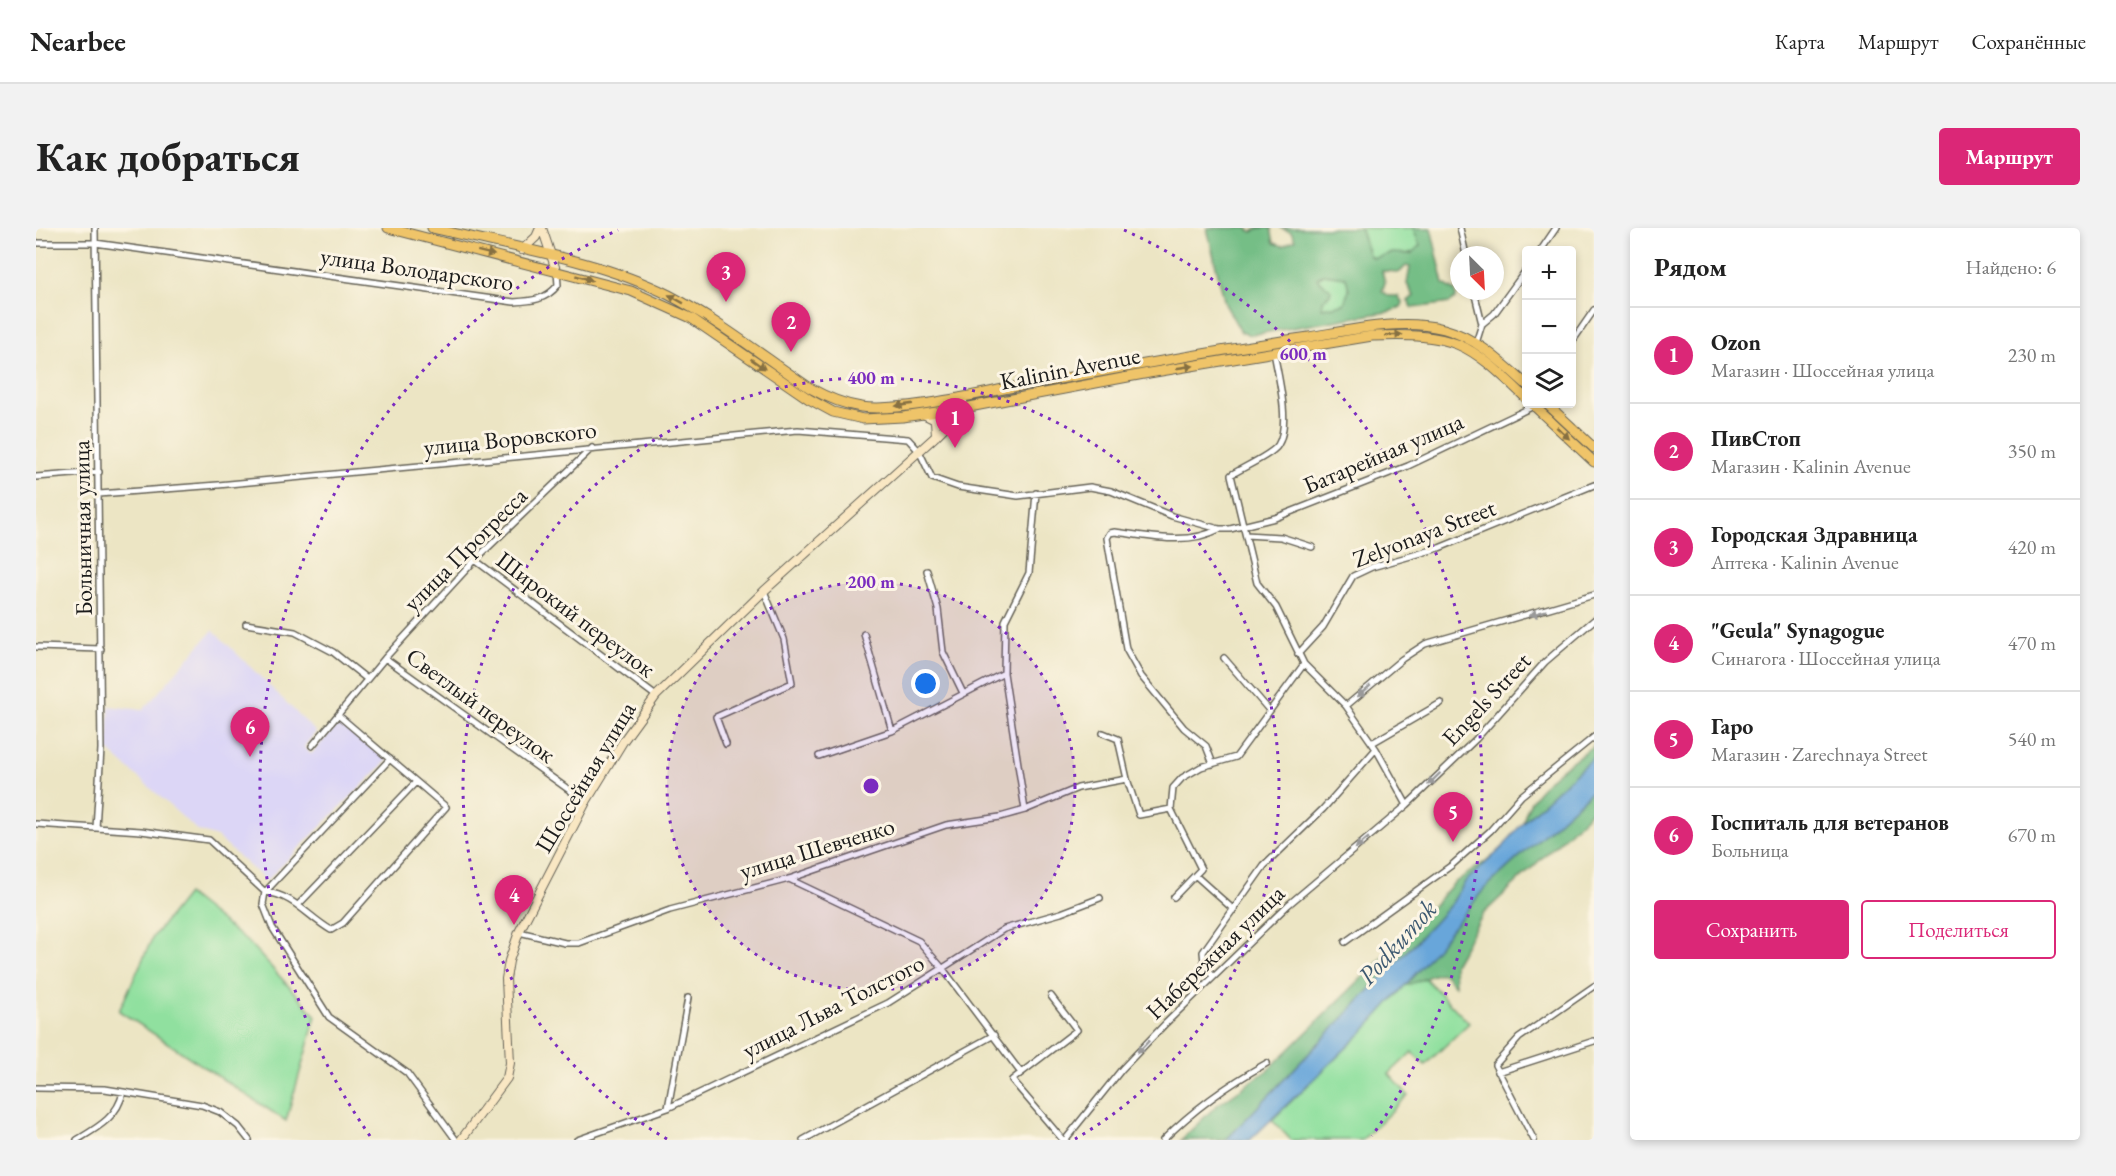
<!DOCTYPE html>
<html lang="ru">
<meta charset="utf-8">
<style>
:root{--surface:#fff;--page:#f2f2f2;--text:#222;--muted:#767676;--line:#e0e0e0;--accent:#db2777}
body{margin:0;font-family:"EB Garamond",serif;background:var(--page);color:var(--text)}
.controls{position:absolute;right:18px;top:18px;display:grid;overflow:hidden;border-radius:6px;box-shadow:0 3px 9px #0003}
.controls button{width:54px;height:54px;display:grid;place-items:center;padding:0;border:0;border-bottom:2px solid var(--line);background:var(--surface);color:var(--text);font:30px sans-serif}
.compass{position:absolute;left:1414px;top:18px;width:54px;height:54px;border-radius:50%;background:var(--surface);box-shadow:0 3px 9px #0003;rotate:156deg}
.you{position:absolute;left:890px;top:456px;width:21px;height:21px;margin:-15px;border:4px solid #fff;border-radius:50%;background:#1a73e8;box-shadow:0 0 0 9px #1a73e833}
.badge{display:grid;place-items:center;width:39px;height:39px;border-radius:50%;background:var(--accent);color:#fff;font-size:20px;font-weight:700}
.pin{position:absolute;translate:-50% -50px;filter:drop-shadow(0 2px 3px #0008)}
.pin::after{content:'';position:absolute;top:32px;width:21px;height:18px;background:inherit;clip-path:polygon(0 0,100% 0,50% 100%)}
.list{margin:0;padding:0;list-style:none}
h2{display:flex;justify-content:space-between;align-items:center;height:78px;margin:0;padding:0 24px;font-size:26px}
h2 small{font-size:20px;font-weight:400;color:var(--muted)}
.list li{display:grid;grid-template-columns:39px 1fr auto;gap:18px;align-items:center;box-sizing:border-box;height:96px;padding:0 24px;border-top:2px solid var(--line)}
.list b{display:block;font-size:22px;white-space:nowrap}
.list p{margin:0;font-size:20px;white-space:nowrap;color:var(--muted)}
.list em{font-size:20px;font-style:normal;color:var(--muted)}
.actions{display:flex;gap:12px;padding:18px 24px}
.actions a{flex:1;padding:14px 0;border:2px solid var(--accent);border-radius:6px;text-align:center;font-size:21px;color:var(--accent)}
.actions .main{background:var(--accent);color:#fff}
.icon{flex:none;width:33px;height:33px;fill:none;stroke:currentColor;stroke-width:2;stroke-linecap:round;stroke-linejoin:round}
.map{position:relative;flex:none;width:1558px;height:912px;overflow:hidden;border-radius:6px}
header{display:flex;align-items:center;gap:36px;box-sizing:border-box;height:84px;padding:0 30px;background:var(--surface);border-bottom:2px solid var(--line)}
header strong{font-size:28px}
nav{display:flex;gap:33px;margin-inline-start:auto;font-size:21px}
.intro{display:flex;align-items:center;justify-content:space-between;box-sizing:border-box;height:144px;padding:0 36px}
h1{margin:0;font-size:42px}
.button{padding:15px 27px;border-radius:6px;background:var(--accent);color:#fff;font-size:21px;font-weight:700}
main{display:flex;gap:36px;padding:0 36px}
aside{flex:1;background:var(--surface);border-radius:6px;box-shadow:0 3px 9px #0003}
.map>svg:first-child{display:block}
</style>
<header>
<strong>Nearbee</strong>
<nav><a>Карта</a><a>Маршрут</a><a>Сохранённые</a></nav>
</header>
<div class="intro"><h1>Как добраться</h1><a class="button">Маршрут</a></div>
<main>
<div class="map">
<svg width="1558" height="912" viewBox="0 0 1558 912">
<rect width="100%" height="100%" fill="#fcf5e5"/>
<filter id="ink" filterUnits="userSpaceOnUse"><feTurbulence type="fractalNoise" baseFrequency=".0167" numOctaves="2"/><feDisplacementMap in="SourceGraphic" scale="12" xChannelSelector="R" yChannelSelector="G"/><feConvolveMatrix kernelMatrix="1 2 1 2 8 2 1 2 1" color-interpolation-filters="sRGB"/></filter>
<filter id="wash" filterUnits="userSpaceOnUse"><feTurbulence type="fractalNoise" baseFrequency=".008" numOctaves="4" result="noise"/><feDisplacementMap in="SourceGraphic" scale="24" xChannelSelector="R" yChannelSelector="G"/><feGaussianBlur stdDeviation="1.35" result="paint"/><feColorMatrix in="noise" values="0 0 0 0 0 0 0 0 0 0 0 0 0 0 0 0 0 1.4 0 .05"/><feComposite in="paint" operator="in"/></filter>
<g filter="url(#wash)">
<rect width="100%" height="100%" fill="#ece5c4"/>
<path fill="#dcd6f6" d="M177,402L280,504L268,519L275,526L305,493L352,532L230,653L181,609L162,603L72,522L73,478L107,482Z"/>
<path fill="#90e09f" stroke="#567e5e" stroke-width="1.5" d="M1324,0H1377L1385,17L1383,21C1370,29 1353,26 1337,30L1333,27Z
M1288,46L1310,49L1313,62L1308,76L1286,80L1287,72L1294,66L1281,50Z
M151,666L214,716L280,788L250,893L83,783L117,709Z
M1382,743L1433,795L1389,837L1376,824L1353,846L1372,867L1326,912H1255L1236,892L1327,804Z"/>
<path fill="#74be86" stroke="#486d51" stroke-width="1.5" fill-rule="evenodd" d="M1171,0H1211L1216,4L1224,0H1235L1238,15L1247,18L1259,12L1255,4L1244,0H1324L1333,27L1337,30L1356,25L1375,26L1384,17L1377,0H1395L1408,56L1419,63L1420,70L1414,75L1377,80L1372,73L1378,68L1371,56L1374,39L1370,38L1364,44L1346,43L1349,55L1346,63L1353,68H1362L1367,75L1365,79L1356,83L1214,107L1205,104L1189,76ZM1288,46L1310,49L1313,62L1308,76L1286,80L1287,72L1294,66L1295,62L1281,50Z
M1558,517V528L1487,594C1494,559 1531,537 1558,517Z
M1558,561V581L1447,686L1418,736L1419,758C1415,755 1413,749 1410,747C1401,741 1381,756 1370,757L1448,661Z
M1457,628L1429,654L1416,675L1397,696L1190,912H1145L1180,878L1232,842L1375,702L1418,655Z"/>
<path fill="#68a6da" stroke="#42617b" stroke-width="1.5" d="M1558,528V561L1448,661L1382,743L1327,804L1214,912H1190L1397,696L1416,675L1429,654L1467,619L1487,594Z"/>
</g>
<g filter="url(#ink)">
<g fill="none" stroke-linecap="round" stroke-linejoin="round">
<g stroke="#656257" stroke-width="8">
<path id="minor" d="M59,0L65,521L60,600
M1424,0L1430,27
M0,15H59L478,74C496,73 510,72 522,57L521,44
M1505,22L1520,0
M1438,63L1446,96L1440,115
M1446,96L1458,86L1490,42
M1536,114L1558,82
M1238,124C1242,148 1255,196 1242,217C1237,226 1206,240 1195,247L1221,355L1240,379L1268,436L1310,478L1340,521L1371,577
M0,249L63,244
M63,266L182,257L762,202L872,211L883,223L896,250L922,259L982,268L1054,259L1075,263L1136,288L1183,301H1194L1239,290L1372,238L1498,178
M1210,307L1245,309L1276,319
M439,332L620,468
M891,343L902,381L907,424L927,465
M210,396L259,404L297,424L331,451
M828,406L856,503
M0,419L65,421
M1262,426L1287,399L1317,348L1336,339L1403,320L1558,257
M349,430L550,574
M1188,430L1233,482
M1310,478L1366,431L1389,416L1558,367
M1067,505L1082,511L1091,551
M1336,515L1405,475
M690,516L680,489L756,455L748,411L728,363
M276,518L349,430L439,332L556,220
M783,528L856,503L968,445
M1177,536L1170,518L1148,500L1105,448L1090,421L1071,310L1074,305L1079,304C1113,308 1151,318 1183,301
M1135,581L1165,641L1138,669
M989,582L968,445L969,393L993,345L1000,265
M0,596L105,603L173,612L229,664L227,676L236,699L293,789L371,845L420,912
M1160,648L1198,682
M753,651L883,713L907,741L985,845L976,852L1027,912
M229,664C258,667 271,688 295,702L307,695L410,579L302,487
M229,664L354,531
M263,676L380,554
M483,704L529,715H543L634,682L753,651L910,597L964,589L989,582L1042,560L1091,551L1103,587L1135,581L1137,560L1146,550L1165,539L1200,529L1268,436
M1309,714L1416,637L1454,603L1485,568L1558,509
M1177,749L1168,734L1167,724L1228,638L1287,581L1340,521
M1462,844L1558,813
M985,845L1041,802L1015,768
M0,860L69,861L166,877L184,884L202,898L213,912
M632,880L652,770
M41,912C61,900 82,889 87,864
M541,912L632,880L852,775L968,701L1025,685L1064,670
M767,912L958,807
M1029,912L1086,841L1130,795L1252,677L1371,577L1440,511L1509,434L1558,392
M1127,912C1158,881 1193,856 1231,835
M1498,912L1459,837L1483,810L1558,758"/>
</g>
<g stroke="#656257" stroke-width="10">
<path id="secondary" d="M506,0L520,42
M486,22L500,9L504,0
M889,187L899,192L900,208
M425,912L471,850L474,835L470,751L473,733L483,704L550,574L588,512L620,468L728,363L900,208L928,180L926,169"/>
</g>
<g stroke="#656257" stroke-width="11">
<path id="primary" d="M352,0L595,63L655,90L773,171L797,184L827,191L867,189L928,180L1113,145L1336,108C1419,105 1431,113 1490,170
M396,0C474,19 561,31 633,67C683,93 728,129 774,160C790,169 806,176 825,179C865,184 936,167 978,159C1076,142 1174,123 1273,109C1316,102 1365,90 1408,101C1441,110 1465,134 1490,156
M1496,176L1558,234
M1511,176L1558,220"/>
</g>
<use href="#minor" stroke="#fff" stroke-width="5"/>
<use href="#secondary" stroke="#f9e7c3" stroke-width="8"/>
<use href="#primary" stroke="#efc469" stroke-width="9"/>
</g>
<defs><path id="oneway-solid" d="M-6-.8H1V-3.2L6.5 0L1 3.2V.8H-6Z" transform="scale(1.5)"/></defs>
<g fill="#867042">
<use href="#oneway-solid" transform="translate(450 25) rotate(14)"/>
<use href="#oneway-solid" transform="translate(548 50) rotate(16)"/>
<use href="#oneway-solid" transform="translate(640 71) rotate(-151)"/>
<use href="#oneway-solid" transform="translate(1358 107) rotate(-2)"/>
<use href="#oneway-solid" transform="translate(722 136) rotate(35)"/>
<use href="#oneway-solid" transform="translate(1149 139) rotate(-8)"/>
<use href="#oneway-solid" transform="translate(868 177) rotate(172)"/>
<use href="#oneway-solid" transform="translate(1527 205) rotate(43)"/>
</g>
<g fill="#999">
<use href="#oneway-solid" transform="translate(1502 385) rotate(163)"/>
<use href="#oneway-solid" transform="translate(1328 463) rotate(139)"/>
<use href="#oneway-solid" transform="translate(1398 551) rotate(136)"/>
<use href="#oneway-solid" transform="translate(1326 615) rotate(140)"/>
<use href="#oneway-solid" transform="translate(1107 819) rotate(134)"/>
</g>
</g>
<circle cx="835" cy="558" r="204" fill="#7b2cbf" fill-opacity=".12"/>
<g fill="none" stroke="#7b2cbf" stroke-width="3" stroke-dasharray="3 6">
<circle cx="835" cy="558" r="204"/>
<path d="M631 911A408 408 0 1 1 1039 911"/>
<path d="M334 908A611 611 0 0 1 582 2M1088 2A611 611 0 0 1 1336 908"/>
</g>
<g text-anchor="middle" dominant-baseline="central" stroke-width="6" stroke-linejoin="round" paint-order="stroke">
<g font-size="24" fill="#1c1c1c" stroke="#fcf5e5">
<text transform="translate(381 41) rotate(8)">улица Володарского</text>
<text transform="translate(1034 140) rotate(-11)">Kalinin Avenue</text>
<text transform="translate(474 210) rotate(-6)">улица Воровского</text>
<text transform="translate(1347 225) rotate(-23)">Батарейная улица</text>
<text transform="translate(46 300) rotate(-91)">Больничная улица</text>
<text transform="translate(1388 305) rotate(-21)">Zelyonaya Street</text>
<text transform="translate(429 321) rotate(-45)">улица Прогресса</text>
<text transform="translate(540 386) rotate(37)">Широкий переулок</text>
<text transform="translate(1450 471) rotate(-47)">Engels Street</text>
<text transform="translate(445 477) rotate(36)">Светлый переулок</text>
<text transform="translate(549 549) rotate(-59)">Шоссейная улица</text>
<text transform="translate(781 620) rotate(-17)">улица Шевченко</text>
<text transform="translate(1179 724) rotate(-44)">Набережная улица</text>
<text transform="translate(797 778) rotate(-27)">улица Льва Толстого</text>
</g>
<g font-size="26" font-style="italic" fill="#3e5a71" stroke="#fcf5e5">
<text transform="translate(1361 714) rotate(-48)">Podkumok</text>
</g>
</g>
<circle cx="835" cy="558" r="9" fill="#7b2cbf" stroke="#fcf5e5" stroke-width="3"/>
<g font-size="18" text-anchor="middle" font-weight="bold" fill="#7b2cbf" stroke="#fcf5e5" stroke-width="6" stroke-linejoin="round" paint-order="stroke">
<text x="1267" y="132">600 m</text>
<text x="835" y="156">400 m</text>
<text x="835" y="360">200 m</text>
</g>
</svg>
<div class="controls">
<button>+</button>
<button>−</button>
<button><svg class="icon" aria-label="layers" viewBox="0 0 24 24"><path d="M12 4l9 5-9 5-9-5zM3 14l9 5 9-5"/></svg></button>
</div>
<svg class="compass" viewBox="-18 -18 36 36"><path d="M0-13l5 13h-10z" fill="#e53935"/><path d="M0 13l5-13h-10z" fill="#767676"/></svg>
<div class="you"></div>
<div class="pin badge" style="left:919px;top:220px">1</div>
<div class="pin badge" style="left:755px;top:124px">2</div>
<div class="pin badge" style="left:690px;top:74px">3</div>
<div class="pin badge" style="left:478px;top:697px">4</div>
<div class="pin badge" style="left:1417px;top:614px">5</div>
<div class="pin badge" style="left:214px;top:529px">6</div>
</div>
<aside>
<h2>Рядом<small>Найдено: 6</small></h2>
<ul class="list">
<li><span class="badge">1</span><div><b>Ozon</b><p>Магазин · Шоссейная улица</p></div><em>230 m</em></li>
<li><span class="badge">2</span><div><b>ПивСтоп</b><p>Магазин · Kalinin Avenue</p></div><em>350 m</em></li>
<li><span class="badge">3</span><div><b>Городская Здравница</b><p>Аптека · Kalinin Avenue</p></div><em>420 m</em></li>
<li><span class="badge">4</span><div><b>&quot;Geula&quot; Synagogue</b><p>Синагога · Шоссейная улица</p></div><em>470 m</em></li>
<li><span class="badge">5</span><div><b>Гаро</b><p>Магазин · Zarechnaya Street</p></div><em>540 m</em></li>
<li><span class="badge">6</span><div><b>Госпиталь для ветеранов</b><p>Больница</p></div><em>670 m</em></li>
</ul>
<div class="actions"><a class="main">Сохранить</a><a>Поделиться</a></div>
</aside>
</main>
